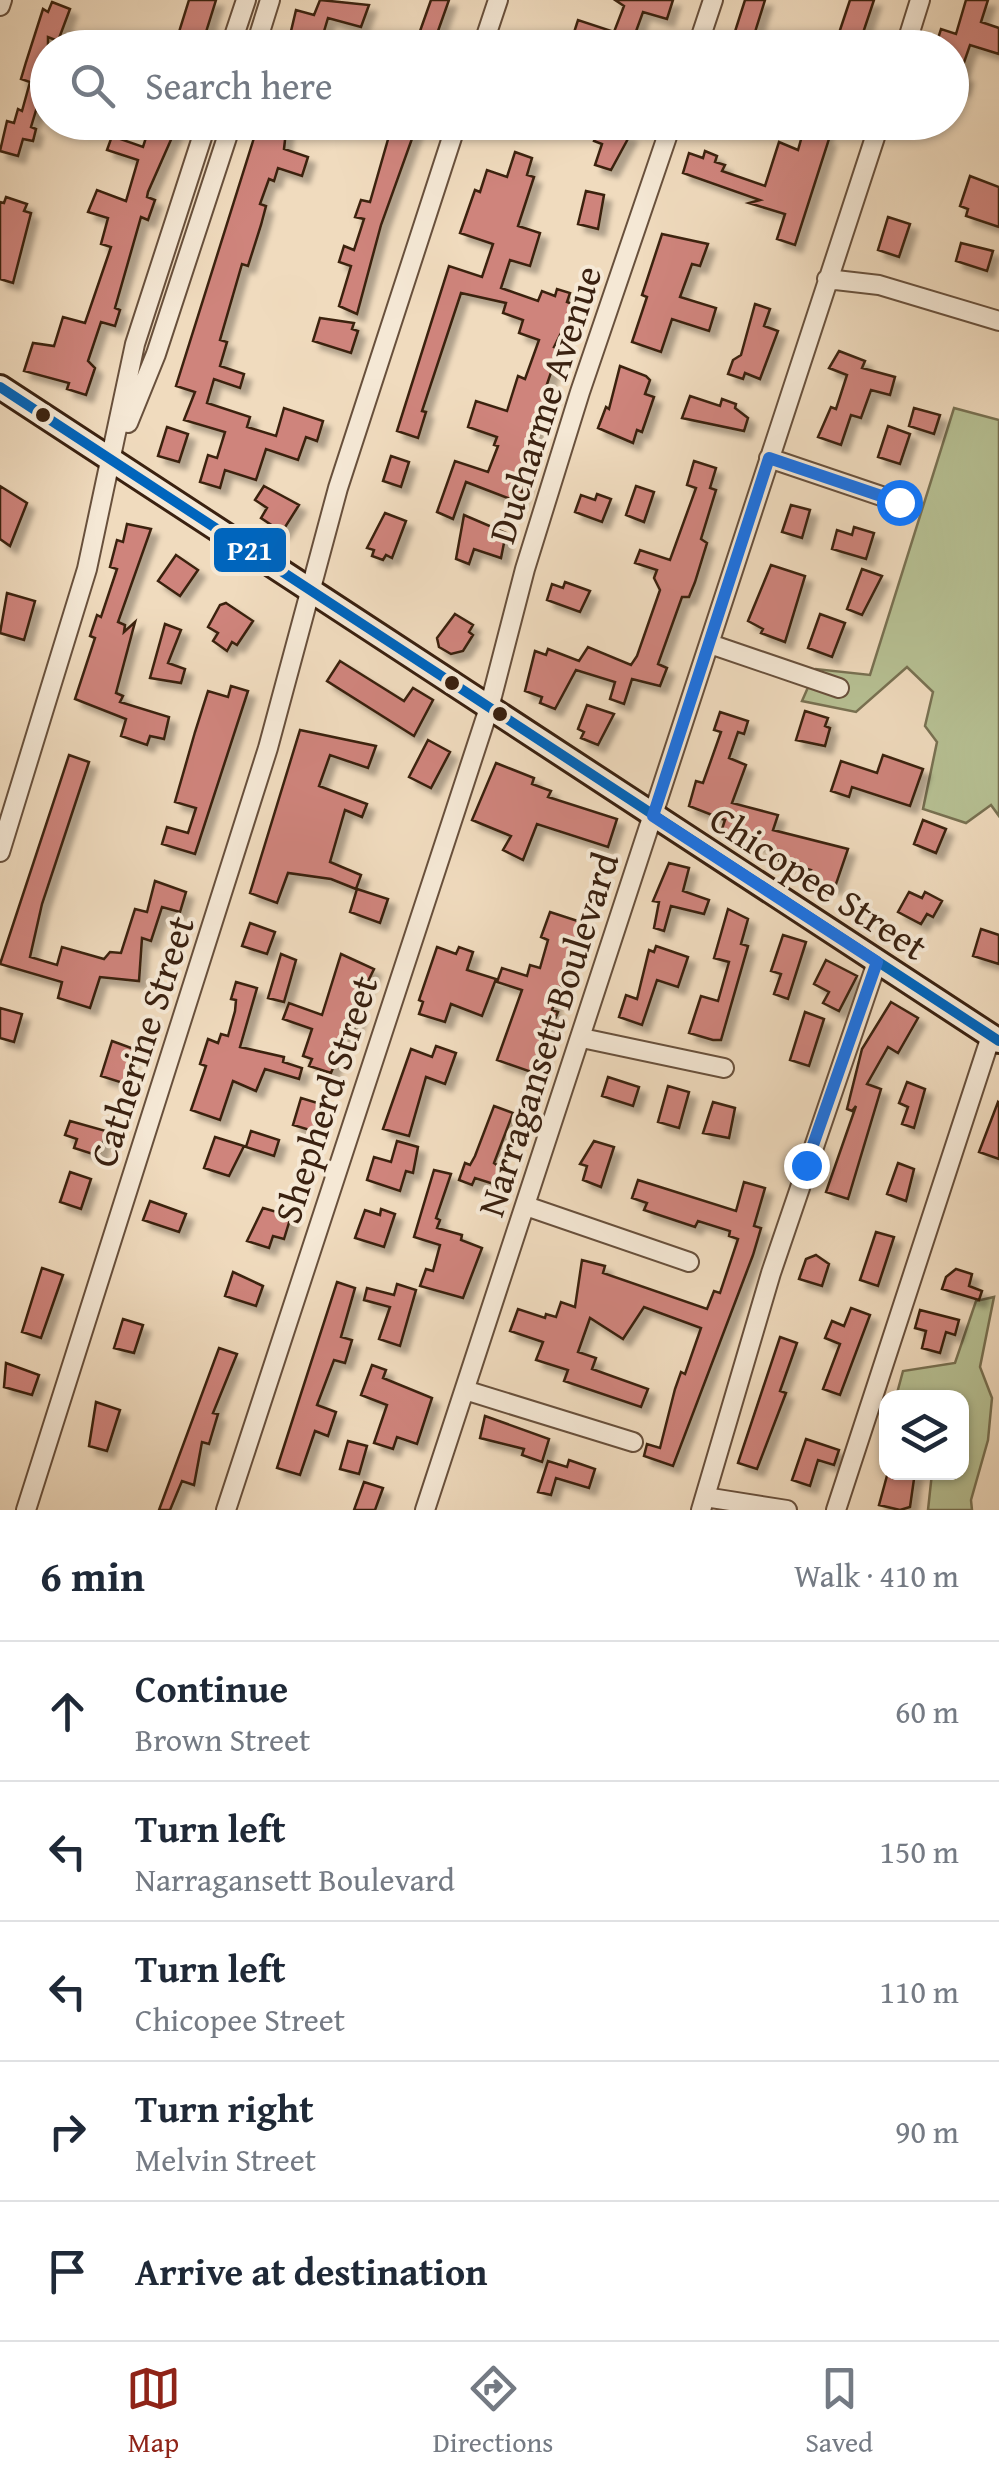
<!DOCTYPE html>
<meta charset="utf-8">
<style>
:root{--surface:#fff;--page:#f6f6f7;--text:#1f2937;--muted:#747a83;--line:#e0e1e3;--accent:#8f2418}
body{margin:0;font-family:"Gentium Book Plus",serif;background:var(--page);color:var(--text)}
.controls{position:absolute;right:30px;bottom:30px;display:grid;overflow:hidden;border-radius:20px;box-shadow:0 2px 8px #0004}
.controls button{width:90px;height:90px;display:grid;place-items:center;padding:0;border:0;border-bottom:2px solid var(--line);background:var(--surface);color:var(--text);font:50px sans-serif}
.stop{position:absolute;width:30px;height:30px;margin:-22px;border:8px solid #1a73e8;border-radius:50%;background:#fff}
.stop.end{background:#1a73e8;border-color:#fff;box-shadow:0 2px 10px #0008}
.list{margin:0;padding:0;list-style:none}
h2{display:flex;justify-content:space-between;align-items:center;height:130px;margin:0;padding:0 40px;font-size:42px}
h2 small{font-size:32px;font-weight:400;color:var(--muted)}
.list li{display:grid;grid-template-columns:65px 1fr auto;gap:30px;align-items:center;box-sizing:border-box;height:140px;padding:0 40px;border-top:2px solid var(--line)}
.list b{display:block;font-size:38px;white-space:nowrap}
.list p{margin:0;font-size:32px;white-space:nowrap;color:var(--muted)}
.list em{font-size:32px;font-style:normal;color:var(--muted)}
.icon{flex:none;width:55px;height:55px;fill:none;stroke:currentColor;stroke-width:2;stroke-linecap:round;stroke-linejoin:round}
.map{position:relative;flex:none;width:999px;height:1510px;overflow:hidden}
.search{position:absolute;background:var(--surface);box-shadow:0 2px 8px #0004;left:30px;right:30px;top:30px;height:110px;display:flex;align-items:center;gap:25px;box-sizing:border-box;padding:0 35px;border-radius:55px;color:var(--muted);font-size:38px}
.sheet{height:830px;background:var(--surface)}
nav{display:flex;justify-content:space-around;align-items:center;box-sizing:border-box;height:140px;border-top:2px solid var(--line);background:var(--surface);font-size:28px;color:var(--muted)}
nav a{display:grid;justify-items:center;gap:5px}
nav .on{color:var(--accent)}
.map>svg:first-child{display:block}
</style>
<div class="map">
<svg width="999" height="1510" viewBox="0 0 999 1510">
<defs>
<filter id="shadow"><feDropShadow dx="7" dy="7" stdDeviation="2.5" flood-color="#0004"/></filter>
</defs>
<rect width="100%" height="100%" fill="#f0dbbe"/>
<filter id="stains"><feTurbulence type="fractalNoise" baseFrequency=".002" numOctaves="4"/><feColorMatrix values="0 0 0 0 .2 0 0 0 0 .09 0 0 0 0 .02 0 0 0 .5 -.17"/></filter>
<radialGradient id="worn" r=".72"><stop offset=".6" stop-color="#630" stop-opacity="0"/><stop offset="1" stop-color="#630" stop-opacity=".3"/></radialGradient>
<path fill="#b7c194" stroke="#787152" stroke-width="2.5" d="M954,408L999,420V816L991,805L966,823L923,809L937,742L925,726L933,692L907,667L856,712L802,701L816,669L870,675Z
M994,1297L980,1367L992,1398L988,1440L971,1500L972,1510H928L932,1473L962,1472V1398L896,1397L903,1371L955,1363L976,1301Z"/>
<path fill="#cf847c" stroke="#3a2110" stroke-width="2.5" filter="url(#shadow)" d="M189,0H216L201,48H174Z
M320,0L369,5L361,27L328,18L319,48H287L296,10L314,15Z
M431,0H449L432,48H414Z
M615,0H673L667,19L643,12L630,48H569L578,20L614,32L624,6Z
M745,0H765L750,48L731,44Z
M850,0H874L858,48H834Z
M966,0H988L981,22L999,28V54L970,45L960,74L966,76L962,89L956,87L954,93L952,48H935L941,29L956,34Z
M52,2L70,9L58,41L48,37V99L40,97L31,127L36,129L33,141L23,139L18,156L0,151L7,121L14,123L18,109L22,111L30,82L21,79L26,62L43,9L48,12Z
M151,122L177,126L148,192L147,197L155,200L148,220L141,217L115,308L120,310L115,326L101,322L88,361L95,368L86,395L67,389L69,383L24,371L33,343L54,346L63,317L85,323L111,247L101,244L108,218L88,212L97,190L126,201L138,160L107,150L112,136L143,147Z
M259,122H287L284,149L308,157L302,176L278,168L274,181L269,179L260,204L266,206L261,225L248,266L242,264L220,340L227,342L220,366L244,374L240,388L214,379L207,403L250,417L247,427L276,436L284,408L323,421L317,441L306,437L298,460L266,449L256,480L225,470L220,488L200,482L208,455L217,458L225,432L184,420L195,392L176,386Z
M393,122H418L381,225L357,314L339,306L351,266L339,262L344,246L354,250L364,219L355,217L361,200L370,202Z
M806,122H828L824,138L829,139L795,245L777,239L785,214L749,203L760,200L683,173L689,153L703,158L705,151L717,156L715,162L725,165L722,171L765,186L779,142L798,150Z
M599,126L630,135L611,170L595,165L602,144L594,141Z
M515,152L532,158L527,175L534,177L518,226L540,233L530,266L510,260L501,288L538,301L542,291L555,296L557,289L570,293L567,302L575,305L554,347L559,349L545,390L553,392L517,477L526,481L518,502L466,482L453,519L437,512L455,461L488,472L498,446L494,445L497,437L468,427L476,401L507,411L518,376L525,379L539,340L519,333L523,320L503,313L506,303L461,293L422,411L426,412L418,438L397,431L449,266L482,277L493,244L460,233L475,190L480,192L487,170L507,177Z
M970,176L999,187V227L966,216L968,209L960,206Z
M586,191L604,195L598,229L578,224Z
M6,197L27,204L24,211L31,213L13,283L0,279V202L4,203Z
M888,217L910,224L899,257L878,250Z
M662,234L708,244L700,266L692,264L680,297L716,308L709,331L672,319L661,352L632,342L647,297L642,295Z
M961,243L993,251L987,271L956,261Z
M755,304L770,309L764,326L778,331L760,379L745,373L743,379L728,374L733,360L741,355Z
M320,318L354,323L352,329L358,331L351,353L313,341Z
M839,351L865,361L862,368L895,377L890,395L871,390L861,418L851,415L841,445L818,437L831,407L836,409L847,375L829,368Z
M620,366L646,376L650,380L645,394L654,397L642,432L637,430L633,443L598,428L606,407L609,409Z
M690,396L720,406L722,399L736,404L735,408L748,418L744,431L682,418Z
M914,408L940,415L934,434L909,426Z
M888,426L910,434L900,464L878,457Z
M167,427L188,434L179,462L158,456Z
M391,456L409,462L401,487L383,481Z
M694,461L716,468L710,488L716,490L701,539L707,543L695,582L689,597H682L658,664L667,668L660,686L632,679L624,704L610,699L615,682L576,670L555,709L540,703L542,697L525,691L535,651L546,655L548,649L579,661L588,647L631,665L637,656L660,590L654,578L657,570L635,563L640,550L670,560L696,488L687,485Z
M0,486L27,503L10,546L0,539Z
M264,486L299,505L282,532L261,518L267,508L255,500Z
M636,486L654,492L644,522L626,515Z
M597,494L611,499L602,522L575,512L581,495L595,500Z
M791,505L810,510L802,538L782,532Z
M385,513L406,521L392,558L386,555L383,560L372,556L374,550L367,548Z
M464,515L506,533L501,558L474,549L469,564L456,559Z
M127,524L151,529L118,622L125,625L124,632L135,622L116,693L123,696L120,702L169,717L164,739L150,736L147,745L121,736L126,719L75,699L95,638L90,636L97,615L101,617L117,569L110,567L117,540L123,542Z
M854,527L874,533L866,559L832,549L837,530L852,535Z
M176,555L198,570L180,596L158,581Z
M771,565L805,576L785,642L761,633L763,629L748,621Z
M862,569L882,576L862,615L847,609Z
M565,582L590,591L580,612L547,600L552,584L563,588Z
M7,593L35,601L24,640L0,633Z
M226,603L253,621L237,645L232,642L227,651L213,641L218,633L208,627L220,605Z
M455,614L473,625L469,632L473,635L463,651L451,654L439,647L437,638Z
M820,614L845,623L832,657L808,648Z
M165,624L181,630L168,663L185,669L181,683L150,678Z
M340,661L404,701L413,688L433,700L414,736L327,681Z
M231,686L248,691L195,854L162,844L167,827L188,833L196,808L175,802L195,732L208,691L228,697Z
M587,705L614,714L598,745L581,738L584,732L578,729Z
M805,711L828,718L825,726L830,728L825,746L796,740Z
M720,712L748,721L744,734L738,732L729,758L746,765L732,803L778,815L773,830L848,849L835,887L808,878L811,870L777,860L776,851L721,832L725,820L689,806L696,781L703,783L721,732L714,730Z
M300,730L376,746L368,768L330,755L319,786L367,804L362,817L345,810L330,862L361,875L356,889L331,879L288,873L277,903L250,893Z
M428,740L450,752L431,788L409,777Z
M69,755L89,762L42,904L30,957L57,965L62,947L104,959L110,952L121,953L135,909L147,912L155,881L186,892L180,912L162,907L151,941L142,938L139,981L100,977L90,1008L58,998L62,982L0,964Z
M883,755L923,769L910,806L852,787L849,797L831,791L841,761L877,773Z
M496,763L534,778L532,784L551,791L548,797L617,819L608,847L537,824L523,860L503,850L511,836L472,820Z
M923,820L946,829L936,853L914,844Z
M669,863L689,868L683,891L709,900L704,914L671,906L664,931L654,928L659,902L653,901Z
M357,889L388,899L380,923L350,912Z
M909,892L922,898L925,892L942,901L933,917L927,914L921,924L898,912Z
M728,909L748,919L741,944L748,946L721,1040H713L689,1033L701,996L718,1001L729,962L714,958Z
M550,912L584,923L552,1010L558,1012L553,1024L548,1022L537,1050L544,1053L537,1074L497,1060L522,990L497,982L502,968L527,976L530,965L540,968L548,940L541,937Z
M250,923L275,932L267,954L242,946Z
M981,929L999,935V964L973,956Z
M783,935L806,942L788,999L774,994L781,974L771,971Z
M656,946L688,957L678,987L657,980L642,1025L619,1017L626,995L637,999L649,950L654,952Z
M437,947L456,954L459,947L473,952L467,970L496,979L482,1016L451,1004L445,1022L419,1014L423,1002L419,1000Z
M281,954L296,960L284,1002L268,998Z
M341,954L374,969L355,1008L360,1010L355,1027L350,1025L331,1073L309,1066L312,1059L303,1056L312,1029L283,1019L289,1003L322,1015Z
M826,960L857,976L839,1011L823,1003L829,992L814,984Z
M236,982L257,988L240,1047L284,1057L283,1062L302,1068L299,1079L265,1069L256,1091L233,1081L220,1120L191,1110L206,1066L200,1064L208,1039L218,1043L221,1034L228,1036L235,1011L236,1000L231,999Z
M891,1002L918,1018L898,1053L888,1047L867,1084L881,1089L848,1199L826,1192L856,1106L852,1111L847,1109L862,1049Z
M0,1008L22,1014L14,1042L0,1038Z
M805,1012L824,1019L809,1066L790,1060Z
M112,1041L134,1049L123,1083L101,1076Z
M436,1046L456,1053L445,1084L426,1077L409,1136L383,1129L411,1049L432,1057Z
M608,1077L639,1087L633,1106L602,1096Z
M907,1082L925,1089L914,1128L902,1124L908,1107L899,1103Z
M668,1086L689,1092L679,1128L658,1122Z
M301,1098L321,1104L313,1131L293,1125Z
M713,1102L735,1108L729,1138L703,1133Z
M998,1102L999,1103V1159L979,1152Z
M494,1106L513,1113L494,1163L505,1171L500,1186L475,1178L472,1185L459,1180L465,1163L470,1165L475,1156Z
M70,1121L106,1131L99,1156L74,1148L77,1139L65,1135Z
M251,1131L279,1140L274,1156L246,1147Z
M215,1137L244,1146L229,1176L204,1168Z
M397,1141L418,1147L413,1173L406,1171L400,1191L367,1180L374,1157L391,1162Z
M594,1141L614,1147L601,1187L583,1180L587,1166L580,1164Z
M898,1163L914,1169L906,1201L887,1194Z
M434,1170L451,1174L436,1218L440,1220L437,1228L462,1235L461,1240L482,1248L463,1298L420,1286L426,1269L433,1271L440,1245L414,1237Z
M70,1172L91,1179L81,1209L60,1202Z
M638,1180L736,1211L744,1182L765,1188L754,1226L761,1228L753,1255L673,1466L644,1456L647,1444L660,1448L675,1389L681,1372L685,1374L701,1328L644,1307L623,1339L590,1318L578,1352L596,1358L592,1369L648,1389L641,1407L564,1381L568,1370L536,1360L543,1342L510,1331L518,1309L545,1318L546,1314L556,1317L561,1302L575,1307L582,1260L605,1266L603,1273L707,1309L714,1291L720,1293L738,1239L729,1236L730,1231L698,1221L695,1227L644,1210L647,1203L632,1198Z
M150,1201L186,1214L179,1232L143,1220Z
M263,1208L291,1216L284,1239L273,1236L269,1248L247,1241Z
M381,1209L395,1214L384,1247L355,1238L365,1210L380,1215Z
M876,1232L894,1237L878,1286L860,1280Z
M816,1255L829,1264L822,1286L799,1279L806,1259Z
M42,1268L63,1275L41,1338L22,1332Z
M956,1269L972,1274L969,1286L982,1291L979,1300L942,1289L946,1277Z
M233,1272L263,1286L256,1306L225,1296Z
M337,1282L355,1288L341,1337L352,1340L345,1363L334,1360L317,1405L336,1412L328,1436L315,1431L300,1475L277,1468Z
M397,1284L416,1290L400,1346L379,1339L390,1307L364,1300L367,1288L394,1295Z
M851,1308L870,1315L840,1395L823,1389L840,1344L825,1338L832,1321L844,1326Z
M920,1310L959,1320L955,1335L946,1332L940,1353L922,1348L926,1331L915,1328Z
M123,1319L143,1325L134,1353L114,1348Z
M780,1337L797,1343L780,1391L786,1393L757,1469L738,1463Z
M219,1348L237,1354L213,1413L218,1414L209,1444L202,1442L194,1485L182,1481L170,1510H159Z
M6,1363L39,1375L32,1395L4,1387Z
M372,1365L386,1370L383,1378L432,1398L417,1444L397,1437L393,1449L374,1443L387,1405L361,1395Z
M96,1402L120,1410L107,1451L89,1446Z
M485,1416L549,1439L542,1462L522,1455L524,1449L480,1438Z
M806,1439L839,1450L834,1465L818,1460L810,1486L792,1480Z
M348,1441L367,1446L359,1474L340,1469Z
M569,1460L595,1469L589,1488L556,1478L551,1495L538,1492L548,1461L567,1467Z
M888,1472H915L910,1507L900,1510L879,1505Z
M364,1482L383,1488L375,1510H354Z"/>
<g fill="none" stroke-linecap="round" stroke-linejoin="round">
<g stroke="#68503c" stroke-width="22">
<path id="street" d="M0,6L2,0
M230,48L246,0
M255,48L270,0
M482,48L498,0
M697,48L713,0
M905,48L920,0
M827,279L879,285L999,321
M128,423L156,354L232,122
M769,458L899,502
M710,644L839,688
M0,852L87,569L135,344L207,122
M582,1038L724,1068
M526,1206L689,1262
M468,1391L633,1442
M705,1497L787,1510
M26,1510L268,748L338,488L457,122
M226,1510L489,708L525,569L580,392L672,122
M425,1510L880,122
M701,1510L771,1273L877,962
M836,1510L991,1036"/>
</g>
<g stroke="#3a2110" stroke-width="28">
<path id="secondary" d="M0,387L999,1041"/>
</g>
<use href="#street" stroke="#f5e8d5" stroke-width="18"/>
<use href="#secondary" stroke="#f5e8d5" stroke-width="22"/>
<g stroke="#f5e8d5" stroke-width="18">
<path id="bus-1" d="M0,387L999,1041"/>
</g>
<use href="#bus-1" stroke="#0065bd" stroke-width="10"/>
</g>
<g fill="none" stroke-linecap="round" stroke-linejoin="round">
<path stroke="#1a73e8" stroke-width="12" d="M806,1165L877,962L653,816L769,458L899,502"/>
</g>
<g fill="#3a2110" stroke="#f5e8d5" stroke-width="4">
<circle cx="43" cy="415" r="9"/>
<circle cx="452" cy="683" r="9"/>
<circle cx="500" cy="714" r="9"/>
</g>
<g text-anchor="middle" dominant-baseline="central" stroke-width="8" stroke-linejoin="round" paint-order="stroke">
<g font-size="38" fill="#3a2110" stroke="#f5e8d5">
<text transform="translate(544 404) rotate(-72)">Ducharme Avenue</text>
<text transform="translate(819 882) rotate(33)">Chicopee Street</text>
<text transform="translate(547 1034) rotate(-72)">Narragansett Boulevard</text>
<text transform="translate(141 1041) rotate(-72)">Catherine Street</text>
<text transform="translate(325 1099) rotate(-72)">Shepherd Street</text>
</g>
</g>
<rect stroke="#f5e8d5" stroke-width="4" x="212" y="526" width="76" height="48" rx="10" fill="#0065bd"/>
<g font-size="28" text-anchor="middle" font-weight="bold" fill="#fff">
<text x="250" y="560">P21</text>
</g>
<rect width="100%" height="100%" filter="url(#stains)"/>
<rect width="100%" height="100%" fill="url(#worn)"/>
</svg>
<div class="controls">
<button><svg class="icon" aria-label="layers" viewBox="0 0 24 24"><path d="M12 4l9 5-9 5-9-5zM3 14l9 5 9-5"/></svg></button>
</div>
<div class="stop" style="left:899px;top:502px"></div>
<div class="stop end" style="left:806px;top:1165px"></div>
<div class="search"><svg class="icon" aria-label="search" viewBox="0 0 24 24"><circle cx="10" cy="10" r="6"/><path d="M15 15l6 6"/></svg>Search here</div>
</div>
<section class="sheet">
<h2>6 min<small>Walk · 410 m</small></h2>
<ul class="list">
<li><svg class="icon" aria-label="ahead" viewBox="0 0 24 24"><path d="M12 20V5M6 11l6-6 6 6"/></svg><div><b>Continue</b><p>Brown Street</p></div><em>60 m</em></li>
<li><svg class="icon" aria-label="left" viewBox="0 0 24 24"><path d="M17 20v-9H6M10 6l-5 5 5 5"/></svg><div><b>Turn left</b><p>Narragansett Boulevard</p></div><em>150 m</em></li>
<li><svg class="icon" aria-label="left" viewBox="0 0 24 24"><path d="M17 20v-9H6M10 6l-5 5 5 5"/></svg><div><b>Turn left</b><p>Chicopee Street</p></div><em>110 m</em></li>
<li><svg class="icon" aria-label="right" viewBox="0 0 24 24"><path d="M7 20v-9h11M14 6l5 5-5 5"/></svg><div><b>Turn right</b><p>Melvin Street</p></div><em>90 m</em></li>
<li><svg class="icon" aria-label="arrive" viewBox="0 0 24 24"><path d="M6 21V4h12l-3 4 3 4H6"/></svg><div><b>Arrive at destination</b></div></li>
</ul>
</section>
<nav>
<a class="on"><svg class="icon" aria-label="map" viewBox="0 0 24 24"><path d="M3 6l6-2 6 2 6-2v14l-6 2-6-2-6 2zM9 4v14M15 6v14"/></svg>Map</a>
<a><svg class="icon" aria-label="directions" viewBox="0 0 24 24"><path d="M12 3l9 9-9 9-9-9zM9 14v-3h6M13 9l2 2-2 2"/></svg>Directions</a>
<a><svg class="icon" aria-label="saved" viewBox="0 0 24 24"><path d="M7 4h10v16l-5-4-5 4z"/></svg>Saved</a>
</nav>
